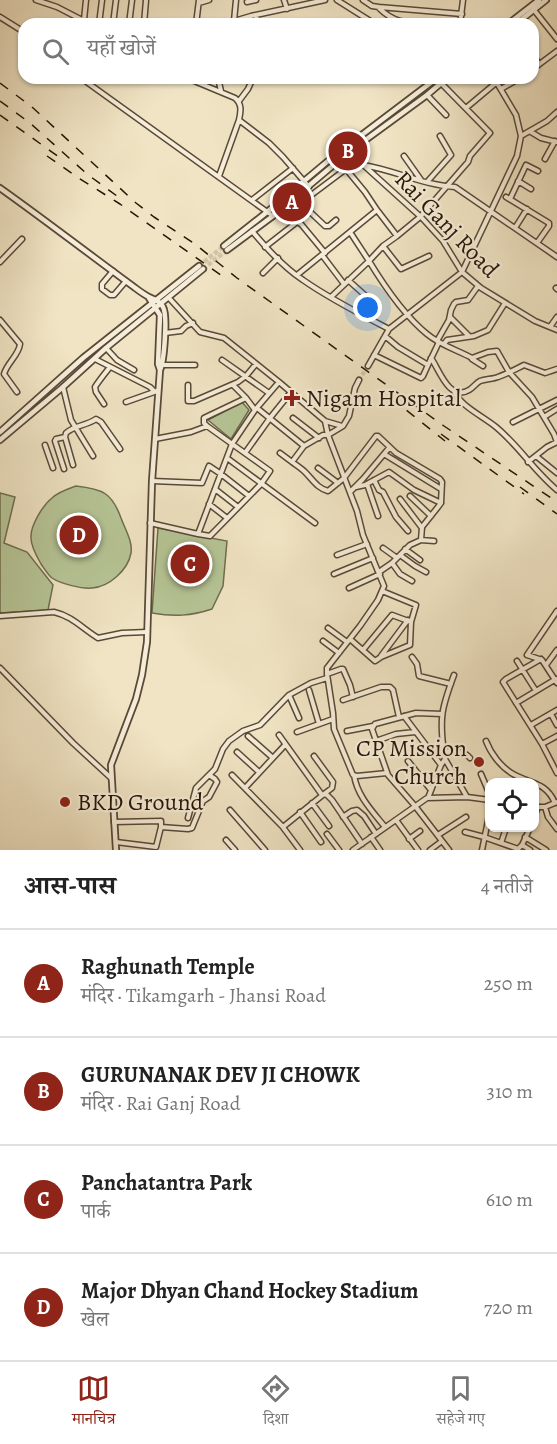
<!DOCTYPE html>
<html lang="hi">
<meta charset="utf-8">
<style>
:root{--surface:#fff;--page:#f6f6f6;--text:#222;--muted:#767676;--line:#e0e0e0;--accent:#8f2418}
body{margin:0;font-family:Alegreya,"Noto Serif Devanagari",serif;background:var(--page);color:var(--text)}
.controls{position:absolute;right:18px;bottom:18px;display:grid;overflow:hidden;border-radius:12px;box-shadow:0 2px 4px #0004}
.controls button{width:54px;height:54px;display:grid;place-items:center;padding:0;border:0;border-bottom:2px solid var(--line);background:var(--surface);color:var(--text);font:30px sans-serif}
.you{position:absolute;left:368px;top:308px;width:21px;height:21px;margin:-15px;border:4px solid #fff;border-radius:50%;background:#1a73e8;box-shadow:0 0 0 9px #1a73e833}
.badge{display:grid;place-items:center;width:39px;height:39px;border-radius:50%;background:var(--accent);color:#fff;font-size:20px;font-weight:700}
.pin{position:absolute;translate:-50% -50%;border:3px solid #fff;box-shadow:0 2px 6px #0006}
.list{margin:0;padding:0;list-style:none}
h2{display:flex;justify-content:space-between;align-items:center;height:78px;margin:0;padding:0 24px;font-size:26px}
h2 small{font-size:20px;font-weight:400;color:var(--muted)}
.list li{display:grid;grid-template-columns:39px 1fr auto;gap:18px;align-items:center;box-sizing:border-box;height:108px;padding:0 24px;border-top:2px solid var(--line)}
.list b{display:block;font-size:22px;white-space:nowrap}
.list p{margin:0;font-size:20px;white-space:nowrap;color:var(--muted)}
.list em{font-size:20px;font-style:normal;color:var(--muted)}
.icon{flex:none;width:33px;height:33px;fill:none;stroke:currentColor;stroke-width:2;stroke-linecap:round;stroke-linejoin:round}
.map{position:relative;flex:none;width:557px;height:850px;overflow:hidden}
.search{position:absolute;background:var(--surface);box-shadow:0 2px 4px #0004;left:18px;right:18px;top:18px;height:66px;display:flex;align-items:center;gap:15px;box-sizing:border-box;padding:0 21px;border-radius:18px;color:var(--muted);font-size:22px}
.sheet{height:510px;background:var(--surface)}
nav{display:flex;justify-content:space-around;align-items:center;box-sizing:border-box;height:84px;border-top:2px solid var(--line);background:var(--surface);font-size:16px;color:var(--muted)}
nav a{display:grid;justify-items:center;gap:3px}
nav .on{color:var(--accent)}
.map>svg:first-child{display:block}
</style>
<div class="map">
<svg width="557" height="850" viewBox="0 0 557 850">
<rect width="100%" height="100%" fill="#f0e4c4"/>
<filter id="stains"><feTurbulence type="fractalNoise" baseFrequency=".00333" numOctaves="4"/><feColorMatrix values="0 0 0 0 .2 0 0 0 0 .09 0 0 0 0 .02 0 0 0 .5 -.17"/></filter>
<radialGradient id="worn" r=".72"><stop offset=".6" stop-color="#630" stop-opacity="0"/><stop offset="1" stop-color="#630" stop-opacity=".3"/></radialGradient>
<path fill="#b6c596" stroke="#6e6d4e" stroke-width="1.5" d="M242,402L249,410L231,439L208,420Z
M76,486C103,489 112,493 121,518C125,529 133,542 131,553C128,570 109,587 92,588C82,589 61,584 52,578C48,575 44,568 41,564C37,557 31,546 31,538C30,526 43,505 52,498C58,492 68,489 76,486Z
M0,493L15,497L4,543L27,552L53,585L48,610L0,613Z
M158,528L227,541L223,586L212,609C191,616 174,617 152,613Z"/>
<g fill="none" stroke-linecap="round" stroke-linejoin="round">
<path stroke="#d2c5a8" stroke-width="4" stroke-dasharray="4 2" stroke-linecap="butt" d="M359,380L368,366"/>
<path stroke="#d2c5a8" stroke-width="4.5" stroke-dasharray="4.5 2" stroke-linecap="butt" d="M199,266L224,246
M203,269L227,250"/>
<g stroke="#594936" stroke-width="7">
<path id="minor" d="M36,0L57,7L90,24
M284,0L287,9
M337,0L375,24
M363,0L372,6L379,7L462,14
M247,2L256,0
M199,3L209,0
M379,8C397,26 411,22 434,23
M534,10L557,39
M256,15L258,24
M0,17L24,32
M84,20L86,0
M234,21L236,0
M99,24L102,0
M113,24L116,0
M129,24L132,0
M144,24L146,0
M196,24L199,0
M224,24L251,16L325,0
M460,24L463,0
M533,55L539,64
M533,69L557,51
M81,78L273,216
M187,78L235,98C242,104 241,111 239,120
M218,78L221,91
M501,89L520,78
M427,95L446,115
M239,101L248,89L253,78
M466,108L497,82
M531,132L541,138L557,142
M521,136L547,121L557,112
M349,152L422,218L443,241L462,272L481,288L535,321L557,330
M404,156L421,180
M545,159L555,141
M363,165C394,170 423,185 455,187L557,257
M219,176L239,120L269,143L283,157L309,187
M518,181L531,189
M427,182L451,155L440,136
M506,197L549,223V226L537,243
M510,199L526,165L538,171
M252,200L293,168
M336,220L329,226H325L307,209L304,203L306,199L346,169L365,192L377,210
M515,228L527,209
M252,231C267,249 283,267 303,280C330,299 360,314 389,329
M397,236L420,217L468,162L470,156L490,133L441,83
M383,246L401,269L429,256
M265,247L297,222L301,224L325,253
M322,255L344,284
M0,262L22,239
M113,271L102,284V289L110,295H114L126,281
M263,273L278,258
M297,275L377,210L397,236L383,246L369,261L350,232
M348,280L367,297
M556,288L557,289
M331,297L369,261C383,284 406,317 427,334C440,345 457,350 472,358L488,352L497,351L509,372L532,397L554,434L557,442
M169,298L200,332L224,338L279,382
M450,317L469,336
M0,320L20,344C19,355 7,363 4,374L17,392
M550,327L557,317
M165,333L181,331L186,326L193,323
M385,336L398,347L428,365L439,342
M437,341L449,320L451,310L454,304L456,302L468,300L478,286
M444,344L447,340L474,336L488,330L505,303
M106,348L117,360L134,370
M374,355L421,378L423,376L428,365
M431,358C439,369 449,402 469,390C473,388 476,383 480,381C486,379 493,379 498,377C507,374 516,369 524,365L545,373L557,369
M95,359L150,387L154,391
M472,359L483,366
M222,360L269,393
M162,365H195
M368,366L389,329L462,272L517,156L521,136L516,115L494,78
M359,380L355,388L349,416L343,426L328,435H323L304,446L292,462C296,465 301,468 305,472C313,480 317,488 328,491L344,478L376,436H378L396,453L440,479L442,482L441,503L438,507L422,527L421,540L410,545L392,563L379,572
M188,385V401H194L238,382L246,376L256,364
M233,385L246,398
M63,387L71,420L93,456
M454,391C459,405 484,417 496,427C519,446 534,471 557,490
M126,402L157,391
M104,404L96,392L95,387C98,382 106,372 110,367
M257,408L304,446
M544,417L557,409
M293,418L319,438
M325,421L342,426
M513,422L557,400
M155,439L191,432L207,426
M45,445L53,468
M245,453L270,418L291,392
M280,453L292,462
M384,454L441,489
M536,456L557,473
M227,458L315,523
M528,462L547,447L557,442
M73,465L65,437L66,433C75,425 86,426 96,419L101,422L120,449
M318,468L338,483
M64,469L55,441L56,439L65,437
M374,480L379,490L383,492L396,517L408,531
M152,481L202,483L209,466L221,474L249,496
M367,484L378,516
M356,487L365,485L389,472L414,490L441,503
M215,489L238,507
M350,492L363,479L389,448
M410,496L431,516
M400,499L422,528
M209,504L227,518
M150,523L198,534L232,444L255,410L279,382L325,421L328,435L357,511L363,535L384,586L378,600L360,626L327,668V674L333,713L334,729L353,775L357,776L387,773
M198,534L210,536L261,484L270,471L207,426L204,423V418L246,398L255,410
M421,540L434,541
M383,548L397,558
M405,549L420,560
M337,555L367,544
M400,555L415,566L426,572
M392,563L400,574L412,581
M334,574L373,558
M349,588L380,574
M557,611L527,655L542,660L557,683
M0,616L54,612C72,616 83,629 98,638L122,633L147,632
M328,628L347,642
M350,639L375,661L381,657L410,645L411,622L416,605L382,591
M323,641L339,653
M363,650L392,615L411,622
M381,656L408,620
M412,657L417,664L419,676L451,684
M541,659L506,679L503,682L542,744L557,773
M517,661L536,691
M546,665L557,650
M0,668L73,743L111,778
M327,674L341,669H343L350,685L353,697
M309,690L319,724
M289,695L299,718
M343,700L381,687H390L393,690L399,717
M516,703L556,679
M442,714L416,713L375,724L372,729L388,775L415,806L449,850
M551,714L557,725
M404,716L441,765
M531,725L557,710
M347,731L373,726
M297,732L333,719
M279,735L322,795
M248,736L273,758
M376,741L396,734L415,732
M486,741C491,754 501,767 513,774C531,784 546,782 555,803
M542,744L557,736
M237,752L259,772
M444,752C439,718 442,707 454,675
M314,756L333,782L332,788L324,794
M445,759L443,753L445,751C453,751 465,751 470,758
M408,761L431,790
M481,774L490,795
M232,775L282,826L300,850
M354,775C357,796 373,812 385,827
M245,788L285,745
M428,798L441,765L445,759L467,797
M312,803L329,826
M534,807H545L557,802
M545,807L548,817L557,829
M230,810L265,850
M300,812L321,842
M343,817L352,811L357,810L364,816L376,834
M534,817L538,807
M188,818L196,788L215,769L223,749L229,741L243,731L260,725L289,695L311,683L327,678
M396,820L418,850
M114,822L161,821V827L156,847L116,842
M161,827L188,829L192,828L203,801L209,797L217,782L215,779L209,775
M283,827L324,794L327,795L332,800L362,844
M465,832L484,837L518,849L522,845L530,828
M327,834L339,850
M438,835L466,817
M371,837L380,850
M525,837L546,850
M409,839L420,831
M226,840L235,850
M501,843L506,828
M522,845L530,850
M353,850L427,798L467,797L490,800
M430,850L442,841
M482,850L490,811"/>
</g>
<g stroke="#594936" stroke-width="8">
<path id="tertiary" d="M508,24L539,0
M516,24L546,0
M0,188C45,220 89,254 134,287C138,290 143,294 149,297C154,300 160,300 163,307C168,316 164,362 160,370
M224,246L267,212L334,156L437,78
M227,250L273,216L349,152L427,95L447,78
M0,432L83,358L199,266
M0,440L63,387L106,348L203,269
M116,850L111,765L136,699L142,675L147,642L152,481L160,370L158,364L160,315L149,298"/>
</g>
<use href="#minor" stroke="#f5edd9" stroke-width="4"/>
<use href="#tertiary" stroke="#f5edd9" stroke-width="4.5"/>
<path stroke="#271506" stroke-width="1.5" stroke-dasharray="10 10" stroke-linecap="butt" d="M0,83L32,107L136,203L154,217L195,244L237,278L444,426L557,502
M0,101L30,123L87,174L121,199
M0,115L59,157
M47,156L77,177L120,204L225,278
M391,398L445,441
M441,434L524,494
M520,487L557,514"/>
</g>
<g fill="#8f2418" stroke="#f5edd9" stroke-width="2">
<path d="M289 389h6v6h6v6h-6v6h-6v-6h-6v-6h6z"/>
<circle cx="479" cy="762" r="6"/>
<circle cx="65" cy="802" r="6"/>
</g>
<g text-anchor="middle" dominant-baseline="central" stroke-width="4.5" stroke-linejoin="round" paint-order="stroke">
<g font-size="24" fill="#271506" stroke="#f5edd9">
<text transform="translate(447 224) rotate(46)">Rai Ganj Road</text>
</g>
<g font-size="24" fill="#271506" stroke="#f5edd9" text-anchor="start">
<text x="306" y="398">Nigam Hospital</text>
<text x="467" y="748" text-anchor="end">CP Mission<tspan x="467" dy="28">Church</tspan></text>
<text x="77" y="802">BKD Ground</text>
</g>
</g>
<rect width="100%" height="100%" filter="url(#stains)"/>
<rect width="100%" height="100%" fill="url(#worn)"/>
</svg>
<div class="controls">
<button><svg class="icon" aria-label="locate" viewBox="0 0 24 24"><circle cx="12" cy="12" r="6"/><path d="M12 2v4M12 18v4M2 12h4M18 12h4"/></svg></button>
</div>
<div class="you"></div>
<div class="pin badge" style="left:292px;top:202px">A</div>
<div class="pin badge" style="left:348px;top:151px">B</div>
<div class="pin badge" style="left:190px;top:564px">C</div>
<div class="pin badge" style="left:79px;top:535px">D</div>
<div class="search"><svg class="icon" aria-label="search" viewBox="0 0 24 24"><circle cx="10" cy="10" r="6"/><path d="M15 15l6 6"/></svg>यहाँ खोजें</div>
</div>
<section class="sheet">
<h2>आस-पास<small>4 नतीजे</small></h2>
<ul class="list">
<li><span class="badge">A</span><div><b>Raghunath Temple</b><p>मंदिर · Tikamgarh - Jhansi Road</p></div><em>250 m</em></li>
<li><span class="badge">B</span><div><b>GURUNANAK DEV JI CHOWK</b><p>मंदिर · Rai Ganj Road</p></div><em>310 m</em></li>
<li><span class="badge">C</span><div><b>Panchatantra Park</b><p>पार्क</p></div><em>610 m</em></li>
<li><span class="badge">D</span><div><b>Major Dhyan Chand Hockey Stadium</b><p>खेल</p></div><em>720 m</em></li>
</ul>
</section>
<nav>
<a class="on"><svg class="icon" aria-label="map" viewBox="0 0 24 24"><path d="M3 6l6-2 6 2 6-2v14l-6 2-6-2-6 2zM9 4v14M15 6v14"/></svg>मानचित्र</a>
<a><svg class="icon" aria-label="directions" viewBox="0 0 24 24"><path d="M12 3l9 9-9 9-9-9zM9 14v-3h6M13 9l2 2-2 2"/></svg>दिशा</a>
<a><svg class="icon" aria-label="saved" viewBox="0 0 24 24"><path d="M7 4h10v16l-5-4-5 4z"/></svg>सहेजे गए</a>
</nav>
